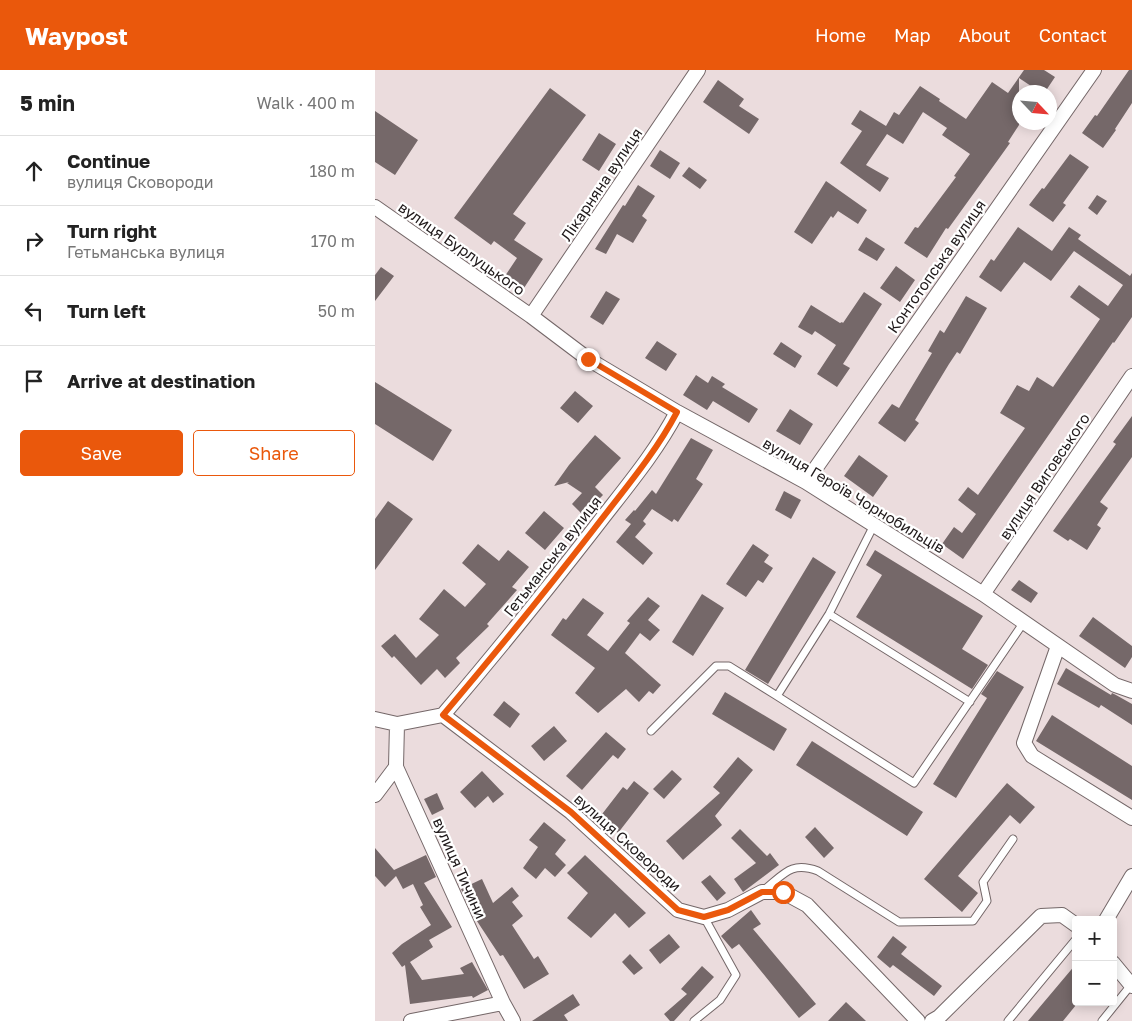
<!DOCTYPE html>
<meta charset="utf-8">
<style>
:root{--surface:#fff;--page:#f6f6f6;--text:#222;--muted:#767676;--line:#e0e0e0;--accent:#ea580c}
body{margin:0;font-family:"Golos Text",sans-serif;background:var(--page);color:var(--text)}
.controls{position:absolute;right:15px;bottom:15px;display:grid;overflow:hidden;border-radius:5px;box-shadow:0 2px 12px #0003}
.controls button{width:45px;height:45px;display:grid;place-items:center;padding:0;border:0;border-bottom:1px solid var(--line);background:var(--surface);color:var(--text);font:25px sans-serif}
.compass{position:absolute;left:637px;top:15px;width:45px;height:45px;border-radius:50%;background:var(--surface);box-shadow:0 2px 12px #0003;rotate:116deg}
.stop{position:absolute;width:15px;height:15px;margin:-11px;border:4px solid #ea580c;border-radius:50%;background:#fff}
.stop.end{background:#ea580c;border-color:#fff;box-shadow:0 1px 5px #0008}
.list{margin:0;padding:0;list-style:none}
h2{display:flex;justify-content:space-between;align-items:center;height:65px;margin:0;padding:0 20px;font-size:21px}
h2 small{font-size:16px;font-weight:400;color:var(--muted)}
.list li{display:grid;grid-template-columns:32px 1fr auto;gap:15px;align-items:center;box-sizing:border-box;height:70px;padding:0 20px;border-top:1px solid var(--line)}
.list b{display:block;font-size:19px;white-space:nowrap}
.list p{margin:0;font-size:16px;white-space:nowrap;color:var(--muted)}
.list em{font-size:16px;font-style:normal;color:var(--muted)}
.actions{display:flex;gap:10px;padding:15px 20px}
.actions a{flex:1;padding:11px 0;border:1px solid var(--accent);border-radius:5px;text-align:center;font-size:18px;color:var(--accent)}
.actions .main{background:var(--accent);color:#fff}
.icon{flex:none;width:28px;height:28px;fill:none;stroke:currentColor;stroke-width:2;stroke-linecap:round;stroke-linejoin:round}
.map{position:relative;flex:none;width:757px;height:951px;overflow:hidden}
header{display:flex;align-items:center;gap:30px;box-sizing:border-box;height:70px;padding:0 25px;background:var(--accent);color:#fff}
header strong{font-size:24px}
nav{display:flex;gap:28px;margin-inline-start:auto;font-size:18px}
main{display:flex}
aside{flex:1;background:var(--surface)}
.map>svg:first-child{display:block}
</style>
<header>
<strong>Waypost</strong>
<nav><a>Home</a><a>Map</a><a>About</a><a>Contact</a></nav>
</header>
<main>
<aside>
<h2>5 min<small>Walk · 400 m</small></h2>
<ul class="list">
<li><svg class="icon" aria-label="ahead" viewBox="0 0 24 24"><path d="M12 20V5M6 11l6-6 6 6"/></svg><div><b>Continue</b><p>вулиця Сковороди</p></div><em>180 m</em></li>
<li><svg class="icon" aria-label="right" viewBox="0 0 24 24"><path d="M7 20v-9h11M14 6l5 5-5 5"/></svg><div><b>Turn right</b><p>Гетьманська вулиця</p></div><em>170 m</em></li>
<li><svg class="icon" aria-label="left" viewBox="0 0 24 24"><path d="M17 20v-9H6M10 6l-5 5 5 5"/></svg><div><b>Turn left</b></div><em>50 m</em></li>
<li><svg class="icon" aria-label="arrive" viewBox="0 0 24 24"><path d="M6 21V4h12l-3 4 3 4H6"/></svg><div><b>Arrive at destination</b></div></li>
</ul>
<div class="actions"><a class="main">Save</a><a>Share</a></div>
</aside>
<div class="map">
<svg width="757" height="951" viewBox="0 0 757 951">
<rect width="100%" height="100%" fill="#ebdcdd"/>
<path fill="#756869" d="M649,0H669L680,7L670,22H665L644,8V55L633,72L635,73L625,87L573,159L571,158L552,188L529,173L540,157L543,158L581,107L579,106L595,84L567,65L572,58L548,42L528,74L512,64L491,95L514,108L505,122L465,93L487,61L476,54L485,40L511,56L519,42L524,45L545,16L565,29L564,31L591,49L617,12L633,23Z
M754,0H757V33L740,59L741,60L728,78L707,63L720,45L722,46Z
M343,10L369,29L364,36L384,49L374,64L328,32Z
M175,18L211,45L138,144L151,153L139,170L168,189L149,218L130,206L142,188L119,171L116,175L79,148Z
M0,41L43,70L20,105L0,92Z
M224,63L241,74L224,101L207,90Z
M285,80L305,93L295,109L275,96Z
M695,84L714,97L688,133L691,135L678,152L654,135L667,118L669,119Z
M314,97L332,110L325,119L307,106Z
M451,111L492,140L483,154L463,141L458,148L456,146L437,174L419,162Z
M263,115L280,126L267,146L272,150L258,173L242,164L231,184L220,179L248,135L250,136Z
M722,125L732,131L722,145L713,138Z
M643,157L677,181L694,157L706,165L703,169L755,206L757,203V247L739,273L738,272L588,489L567,474L579,457L587,463L601,444L583,430L593,417L603,425L650,358L625,343L642,315L654,321L662,307L678,317L725,249L695,227L704,215L733,236L748,215L699,181L676,211L649,192L626,222L604,207L616,189L619,191Z
M491,167L510,179L502,191L483,180Z
M521,196L540,210L525,232L505,218Z
M6,197L19,206L0,231V205Z
M231,221L245,229L228,255L215,247Z
M489,222L507,234L468,294L475,298L462,317L442,304L461,275L440,261L437,265L423,257L436,235L465,253L467,252L468,253Z
M591,226L612,238L585,284L582,282L574,294L540,350L544,353L530,372L503,353L517,334L524,338L557,283L553,281L565,260L569,263Z
M282,271L302,284L291,301L270,288Z
M406,272L427,286L420,298L398,284Z
M321,305L333,313L337,306L350,314L347,317L383,339L374,353L338,331L332,340L308,325Z
M0,312L77,360L58,391L0,354Z
M200,321L218,336L203,353L185,338Z
M415,339L438,354L425,375L401,361Z
M757,346V387L725,432L733,438L722,455L726,458L712,480L695,469L693,471L678,461L741,374L738,372Z
M220,365L246,388L220,417L228,425L208,445L197,434L207,423L192,413L194,412L179,416L194,395Z
M316,368L338,380L321,409L328,414L303,452L299,449L297,452L277,439L268,451L271,454L260,467L278,483L268,495L241,472L256,454L250,450L259,440L260,441L277,420L281,424Z
M484,385L513,406L498,427L469,406Z
M409,421L426,430L416,449L400,440Z
M13,431L38,449L0,500V449Z
M169,441L189,458L170,480L150,463Z
M103,474L124,491L133,480L154,497L137,517L142,520L112,554L114,556L81,588L85,593L70,608L62,599L46,615L19,586L17,588L6,576L20,564L41,588L64,565L44,549L69,519L90,537L111,514L87,493Z
M378,474L394,485L389,492L398,498L388,513L383,510L371,527L351,514Z
M500,480L608,546L587,579L613,595L597,619L481,547L507,505L491,495Z
M438,487L461,502L393,614L370,600Z
M644,510L663,523L656,533L636,520Z
M327,524L349,538L318,586L297,572Z
M273,527L285,536L273,550L285,560L275,571L265,563L250,583L286,615L278,624L274,621L264,632L251,619L223,643L200,623L220,598L176,565L188,548L191,550L208,528L229,543L212,565L233,581L255,553L252,551Z
M718,547L757,576V587L750,598L704,566Z
M691,598L736,625L737,623L741,625L757,634V655L726,635L724,638L682,614Z
M622,601L649,617L581,728L558,714L612,628L606,624Z
M350,622L412,659L399,681L337,644Z
M129,631L145,644L135,658L118,645Z
M677,645L757,696V730L661,671Z
M179,656L192,671L169,691L156,676Z
M231,662L251,679L243,689L238,685L207,720L191,706Z
M437,671L548,742L532,766L421,695Z
M363,687L378,700L340,746L347,755L308,790L291,771L345,723L338,717Z
M297,700L307,709L289,729L278,719Z
M107,701L129,724L118,733L113,726L100,738L85,722Z
M259,711L274,723L243,763L224,748L248,717L252,720Z
M632,713L660,737L645,754L635,745L583,806L603,823L587,842L549,809Z
M62,723L69,739L57,745L49,729Z
M169,752L191,770L180,784L191,795L180,807L170,798L161,809L148,798L163,777L154,770Z
M440,757L459,778L449,788L430,767Z
M365,759L392,786L395,783L404,795L368,822L359,809L381,793L356,768Z
M0,778L19,800L51,785L61,807L49,813L77,857L54,870L58,877L35,892L47,910L89,904L85,898L97,892L113,920L98,928L97,926L35,934L30,895L27,897L17,883L27,874L56,855L45,837L48,835L38,814L28,819L21,806L10,817L0,806Z
M210,785L271,843L254,858L240,843L216,868L192,848L213,823L192,803Z
M335,805L351,823L342,831L326,812Z
M107,809L118,833L137,817L144,826L137,832L148,846L137,855L159,889L163,886L174,904L149,919L128,885L125,886L98,845L86,819Z
M376,840L386,854L378,859L441,934L424,948L364,874L357,879L346,866Z
M294,864L305,877L285,894L274,880Z
M518,866L532,877L526,884L567,916L559,926L518,895L515,898L502,887Z
M255,884L268,898L259,905L247,892Z
M701,894V935L688,951H653Z
M327,896L339,907L299,951H295L289,944L312,924L306,919Z
M198,924L205,935L189,945L193,951H157Z
M471,932L491,951H453Z"/>
<g fill="none" stroke-linecap="round" stroke-linejoin="round">
<g stroke="#746768" stroke-width="9">
<path id="lane" d="M499,455L454,544L402,626L539,713L649,552
M454,544L595,632
M276,661L341,596H354L402,626
M389,820C409,804 416,791 443,801L524,852L598,851L612,831L608,812L638,769
M319,951L345,930L361,905L329,847
M633,951L701,869
M727,951L756,915"/>
</g>
<g stroke="#746768" stroke-width="16">
<path id="street" d="M0,137L156,246L213,289L302,342L431,412L608,524L740,615L757,621
M156,246L323,0
M431,412L719,0
M608,524L757,306
M683,576L649,673L657,686L757,748
M68,645C120,584 170,522 219,459C248,421 280,384 302,342
M0,649L22,654L68,645L196,742L303,840L329,847L353,840L387,822H408L432,835L543,951
M22,654L21,697L128,933L138,951
M0,725L21,697
M731,850L757,806
M738,893L757,916
M36,951L128,933
M557,951L564,947L666,846L687,845L701,855"/>
</g>
<use href="#lane" stroke="#fff" stroke-width="7"/>
<use href="#street" stroke="#fff" stroke-width="14"/>
</g>
<g fill="none" stroke-linecap="round" stroke-linejoin="round">
<path stroke="#ea580c" stroke-width="6" d="M213,289L302,342C280,384 248,421 219,459C170,522 120,584 68,645L196,742L303,840L329,847L353,840L387,822H408"/>
</g>
<g text-anchor="middle" dominant-baseline="central" stroke-width="4.5" stroke-linejoin="round" paint-order="stroke">
<g font-size="15" fill="#1f191a" stroke="#fff">
<text transform="translate(226 114) rotate(-56)">Лікарняна вулиця</text>
<text transform="translate(87 178) rotate(35)">вулиця Бурлуцького</text>
<text transform="translate(561 196) rotate(-55)">Контотопська вулиця</text>
<text transform="translate(669 406) rotate(-56)">вулиця Виговського</text>
<text transform="translate(479 425) rotate(31)">вулиця Героїв Чорнобильців</text>
<text transform="translate(177 486) rotate(-52)">Гетьманська вулиця</text>
<text transform="translate(253 772) rotate(42)">вулиця Сковороди</text>
<text transform="translate(85 798) rotate(66)">вулиця Тичини</text>
</g>
</g>
</svg>
<div class="controls">
<button>+</button>
<button>−</button>
</div>
<svg class="compass" viewBox="-18 -18 36 36"><path d="M0-13l5 13h-10z" fill="#e53935"/><path d="M0 13l5-13h-10z" fill="#767676"/></svg>
<div class="stop" style="left:408px;top:822px"></div>
<div class="stop end" style="left:213px;top:289px"></div>
</div>
</main>
